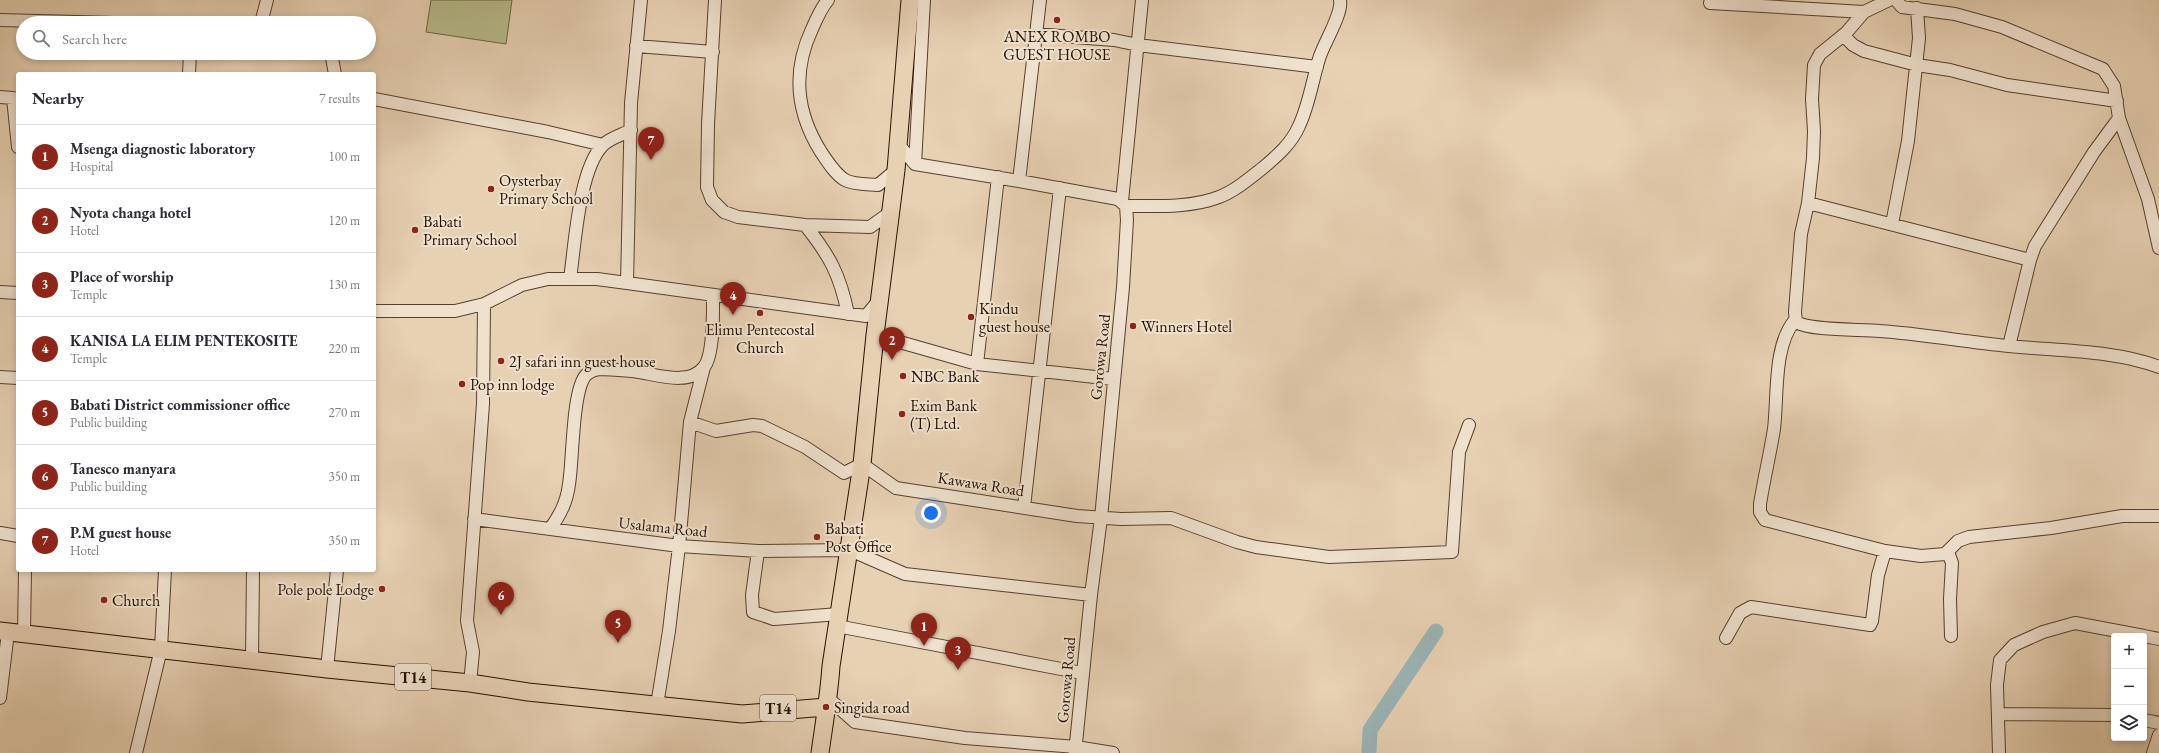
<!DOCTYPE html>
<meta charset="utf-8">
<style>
:root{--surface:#fff;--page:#f7f7f7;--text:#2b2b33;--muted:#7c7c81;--line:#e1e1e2;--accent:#8f2418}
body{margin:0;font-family:"EB Garamond",serif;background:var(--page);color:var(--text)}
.controls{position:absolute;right:12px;bottom:12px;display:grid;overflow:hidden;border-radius:4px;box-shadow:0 2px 6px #0003}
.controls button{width:36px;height:36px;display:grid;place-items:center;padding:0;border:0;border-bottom:1px solid var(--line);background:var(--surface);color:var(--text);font:20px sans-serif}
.you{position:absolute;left:931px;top:513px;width:14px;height:14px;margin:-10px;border:3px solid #fff;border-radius:50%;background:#1a73e8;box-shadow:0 0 0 6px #1a73e833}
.badge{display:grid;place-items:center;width:26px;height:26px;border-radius:50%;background:var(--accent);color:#fff;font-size:13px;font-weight:700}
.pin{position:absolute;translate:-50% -33px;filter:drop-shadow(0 1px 2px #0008)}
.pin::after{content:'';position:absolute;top:21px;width:14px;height:12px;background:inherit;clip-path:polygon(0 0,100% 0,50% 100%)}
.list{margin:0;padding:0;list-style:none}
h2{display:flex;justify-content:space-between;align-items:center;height:52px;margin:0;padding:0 16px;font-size:17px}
h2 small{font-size:13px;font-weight:400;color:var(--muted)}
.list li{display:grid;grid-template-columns:26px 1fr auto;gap:12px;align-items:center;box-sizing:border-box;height:64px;padding:0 16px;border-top:1px solid var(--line)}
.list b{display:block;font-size:15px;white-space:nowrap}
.list p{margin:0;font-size:13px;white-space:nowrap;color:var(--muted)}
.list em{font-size:13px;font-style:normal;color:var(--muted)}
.icon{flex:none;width:22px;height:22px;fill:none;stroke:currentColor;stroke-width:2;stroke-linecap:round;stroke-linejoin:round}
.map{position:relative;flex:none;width:2159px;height:753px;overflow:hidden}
.search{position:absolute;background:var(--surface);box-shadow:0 2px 6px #0003;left:16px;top:16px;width:360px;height:44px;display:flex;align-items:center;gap:10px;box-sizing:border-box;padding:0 14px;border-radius:22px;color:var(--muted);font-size:15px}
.panel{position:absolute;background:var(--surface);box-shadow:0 2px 6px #0003;left:16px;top:72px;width:360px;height:500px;border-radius:4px}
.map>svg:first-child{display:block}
</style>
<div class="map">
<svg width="2159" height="753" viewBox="0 0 2159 753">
<rect width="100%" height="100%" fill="#e7d1b3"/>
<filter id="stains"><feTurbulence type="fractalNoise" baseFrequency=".005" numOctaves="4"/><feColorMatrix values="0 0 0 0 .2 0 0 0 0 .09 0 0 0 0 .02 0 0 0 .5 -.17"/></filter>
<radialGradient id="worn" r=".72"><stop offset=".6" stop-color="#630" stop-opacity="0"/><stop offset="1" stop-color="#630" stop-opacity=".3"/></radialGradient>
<path fill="#b7bb8b" stroke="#6e6646" d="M431,0H512L506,44L426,32Z"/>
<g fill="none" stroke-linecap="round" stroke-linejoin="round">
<path stroke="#9bb5b7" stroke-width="15" d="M1369,753L1370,730L1436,631"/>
<g stroke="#56412e" stroke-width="14">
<path id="minor" d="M715,0L708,124L707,187L712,200L724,212L738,217L805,225L870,227L891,212
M828,0C821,8 816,20 812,29C792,72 796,112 821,152C827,161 835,174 845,180C854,185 868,184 878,185L896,170
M1889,0L1864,12L1846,33L1820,54L1814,65L1812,99L1814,131L1813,158L1808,203L1801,234L1795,312L1796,322C1810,331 1861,329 1880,331C1923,334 1966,342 2009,346C2057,351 2114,350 2159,367
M1896,0L1902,7L1955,14L2002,27L2103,69L2114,86L2119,118L2148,199L2159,248
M1710,3L1864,12
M0,20L114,23
M261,23L267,0
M1035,34L1114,40L1138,45L1317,67
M1843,35L1853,45L1864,51L1917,65L1950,70L2007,85L2117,101
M636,46L713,52
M331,53L335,74
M189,74L190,53
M0,97L13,98
M18,99L13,98L18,147
M374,99L548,132L603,145
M898,144L915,164L1019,181L1118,199L1126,206L1127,220L1123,287L1101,518L1091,595L1075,753
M915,164L924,0
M1019,181L1040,0
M1122,201L1142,0
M1808,203L2030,260
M1126,206C1155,206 1191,208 1219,197C1235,191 1250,178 1264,167C1278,155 1291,144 1299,126C1309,105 1312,82 1319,59C1323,44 1343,14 1340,0
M1892,224L1908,141L1919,38L1917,8
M805,225C830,256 840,275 848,314
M570,279C575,244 579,169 603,145C610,138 622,135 631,130
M627,283L631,103L641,0
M0,292L18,293
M374,311H455L484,304L522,285L548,279H597L627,283L866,316L880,299
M1795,320C1773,346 1778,396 1774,429C1770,454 1764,479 1760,504V512L1765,520L1885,551L1921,556L1945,554L1958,541L1969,537L2051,528L2122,516H2159
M875,335L977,364L1113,379
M2009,346L2030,260L2035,246L2094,152L2119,118
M977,364L998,177
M0,377L18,378
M690,422L716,431L753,425L762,426L805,447L844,473L862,464L896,488L1077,516L1121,519L1171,518L1237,542L1256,547L1329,557L1452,552L1459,452L1469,425
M1024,507L1060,188
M474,519L679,546L758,551L850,550L905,574L1091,595
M550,529C560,515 567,502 569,484C573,462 572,390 586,375C591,370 596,369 603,369C615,370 627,370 639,372C658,375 690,386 704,367C714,355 713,312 713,295
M0,533L18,536
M758,551L752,595L753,612L774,619L839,614
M1948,552L1952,563L1950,599L1951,636
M837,626L1082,673
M24,634L25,570
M2144,636L2159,639
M1726,638L1740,613L1751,607L1870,625L1872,621L1878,575L1885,551
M252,659L253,570
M327,669L337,570
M470,683L473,652L467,621L483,404L484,304
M0,698L8,632
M829,699L855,722L965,738L1076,747L1113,753
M657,705L669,631L679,546L690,422L704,367
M1999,714L2114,715
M2144,720L2159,723
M136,753L161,649L165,570
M1999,753L1997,685L2000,660L2014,645L2043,632L2075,623L2144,636
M2153,753L2159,735"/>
</g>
<g stroke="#261101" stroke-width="19">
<path id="highway" d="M0,631L327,669L470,683L528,692L742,714L826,707
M820,753C824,724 829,696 831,666L862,464L875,335L896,170L910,0"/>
</g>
<use href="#minor" stroke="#efe1ce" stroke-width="12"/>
<use href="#highway" stroke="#e7d1b3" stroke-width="17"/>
</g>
<g fill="#8f2418" stroke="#efe1ce" stroke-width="1.5">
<circle cx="1057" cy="20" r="4"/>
<circle cx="491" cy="189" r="4"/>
<circle cx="415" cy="230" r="4"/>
<circle cx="760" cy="313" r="4"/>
<circle cx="971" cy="317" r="4"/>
<circle cx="1133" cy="326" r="4"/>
<circle cx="501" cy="361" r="4"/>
<circle cx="903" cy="376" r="4"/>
<circle cx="462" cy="384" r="4"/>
<circle cx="902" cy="414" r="4"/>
<circle cx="817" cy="537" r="4"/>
<circle cx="382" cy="589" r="4"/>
<circle cx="104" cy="600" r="4"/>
<circle cx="826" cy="707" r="4"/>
</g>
<g text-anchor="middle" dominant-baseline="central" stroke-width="4" stroke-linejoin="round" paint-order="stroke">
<g fill="#efe1ce" stroke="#624f3e" stroke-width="1">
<rect x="395" y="664" width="36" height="26" rx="3"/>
<rect x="760" y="695" width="36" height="26" rx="3"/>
</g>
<g font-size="15" font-weight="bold" fill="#261101">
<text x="413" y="677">T14</text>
<text x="778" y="708">T14</text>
</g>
<g font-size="16" fill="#261101" stroke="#efe1ce" text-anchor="start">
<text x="1057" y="36" text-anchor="middle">ANEX ROMBO<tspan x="1057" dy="18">GUEST HOUSE</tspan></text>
<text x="499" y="180">Oysterbay<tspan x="499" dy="18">Primary School</tspan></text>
<text x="423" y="221">Babati<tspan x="423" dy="18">Primary School</tspan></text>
<text x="979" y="308">Kindu<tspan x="979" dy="18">guest house</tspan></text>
<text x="1141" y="326">Winners Hotel</text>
<text x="760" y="329" text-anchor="middle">Elimu Pentecostal<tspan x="760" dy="18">Church</tspan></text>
<text x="509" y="361">2J safari inn guest house</text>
<text x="911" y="376">NBC Bank</text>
<text x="470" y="384">Pop inn lodge</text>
<text x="910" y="405">Exim Bank<tspan x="910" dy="18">(T) Ltd.</tspan></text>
<text x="825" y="528">Babati<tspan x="825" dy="18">Post Office</tspan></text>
<text x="374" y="589" text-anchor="end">Pole pole Lodge</text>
<text x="112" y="600">Church</text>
<text x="834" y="707">Singida road</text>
</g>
<g font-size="16" fill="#261101" stroke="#efe1ce">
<text transform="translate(1100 357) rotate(-84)">Gorowa Road</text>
<text transform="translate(981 484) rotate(9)">Kawawa Road</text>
<text transform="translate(663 527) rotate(6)">Usalama Road</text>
<text transform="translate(1066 680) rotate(-85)">Gorowa Road</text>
</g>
</g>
<rect width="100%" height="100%" filter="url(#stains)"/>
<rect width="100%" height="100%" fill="url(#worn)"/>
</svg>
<div class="controls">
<button>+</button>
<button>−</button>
<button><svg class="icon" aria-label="layers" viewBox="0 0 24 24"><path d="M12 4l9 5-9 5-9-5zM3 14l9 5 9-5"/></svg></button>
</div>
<div class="you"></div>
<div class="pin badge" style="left:924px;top:646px">1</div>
<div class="pin badge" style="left:892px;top:360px">2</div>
<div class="pin badge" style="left:958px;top:670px">3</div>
<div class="pin badge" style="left:733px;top:315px">4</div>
<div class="pin badge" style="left:618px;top:643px">5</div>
<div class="pin badge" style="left:501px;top:615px">6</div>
<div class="pin badge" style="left:651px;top:160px">7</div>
<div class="search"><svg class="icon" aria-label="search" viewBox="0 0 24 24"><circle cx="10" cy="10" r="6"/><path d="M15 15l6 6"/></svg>Search here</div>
<section class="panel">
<h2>Nearby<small>7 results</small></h2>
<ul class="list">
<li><span class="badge">1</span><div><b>Msenga diagnostic laboratory</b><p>Hospital</p></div><em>100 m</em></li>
<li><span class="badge">2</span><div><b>Nyota changa hotel</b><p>Hotel</p></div><em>120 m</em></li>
<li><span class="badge">3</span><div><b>Place of worship</b><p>Temple</p></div><em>130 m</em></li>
<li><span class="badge">4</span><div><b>KANISA LA ELIM PENTEKOSITE</b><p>Temple</p></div><em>220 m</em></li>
<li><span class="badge">5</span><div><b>Babati District commissioner office</b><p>Public building</p></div><em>270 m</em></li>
<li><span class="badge">6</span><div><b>Tanesco manyara</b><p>Public building</p></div><em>350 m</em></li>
<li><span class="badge">7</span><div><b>P.M guest house</b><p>Hotel</p></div><em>350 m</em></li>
</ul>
</section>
</div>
